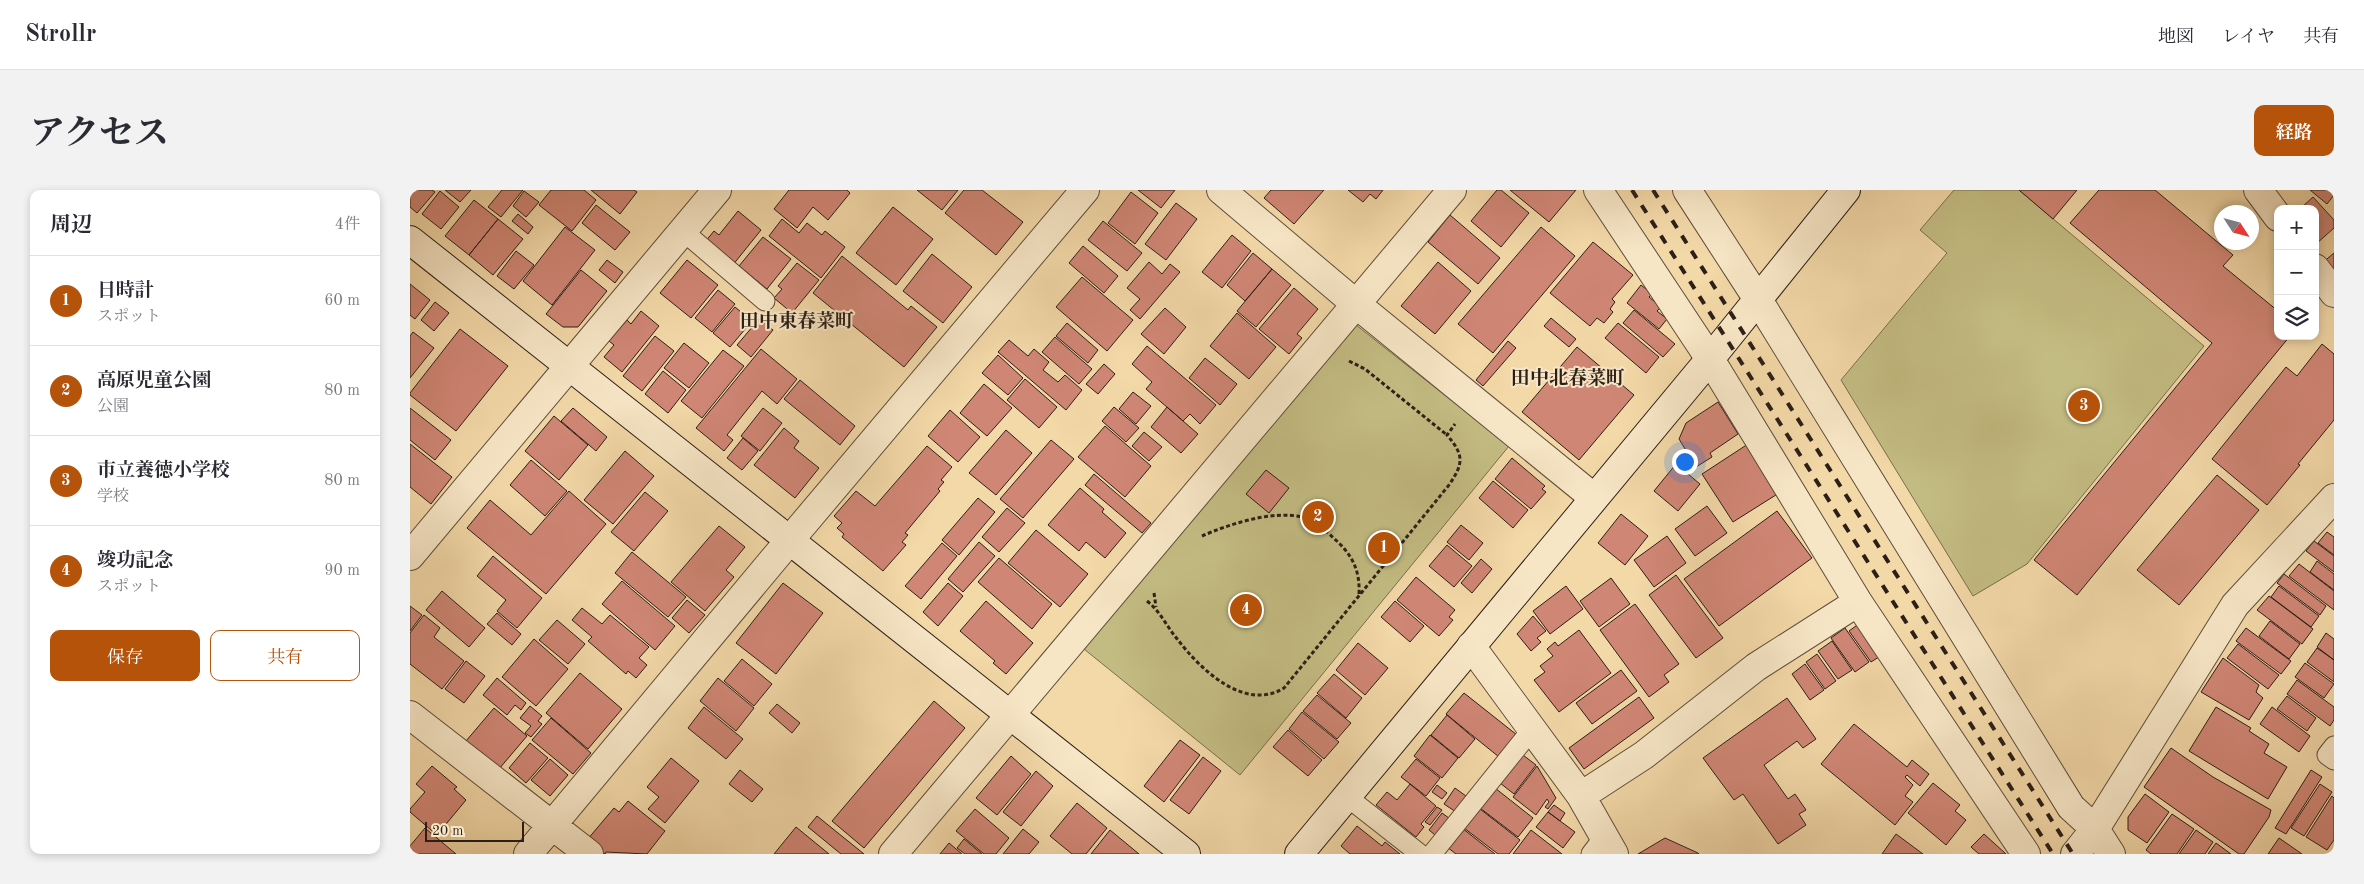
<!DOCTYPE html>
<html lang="ja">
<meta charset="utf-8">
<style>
:root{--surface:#fff;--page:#f2f2f3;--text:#2b2b33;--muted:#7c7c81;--line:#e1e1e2;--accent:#b45309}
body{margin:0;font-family:"Old Standard TT","Noto Serif JP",serif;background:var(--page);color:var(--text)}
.controls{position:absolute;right:15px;top:15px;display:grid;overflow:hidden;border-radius:10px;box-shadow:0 2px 8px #0003}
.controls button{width:45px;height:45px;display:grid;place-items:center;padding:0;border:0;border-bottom:1px solid var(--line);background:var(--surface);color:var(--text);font:25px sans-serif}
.compass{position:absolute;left:1804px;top:15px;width:45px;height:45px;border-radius:50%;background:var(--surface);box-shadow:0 2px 8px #0003;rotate:126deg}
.scale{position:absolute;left:15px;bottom:12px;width:99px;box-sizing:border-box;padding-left:5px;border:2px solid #2c1f17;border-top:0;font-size:14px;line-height:18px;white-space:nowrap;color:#2c1f17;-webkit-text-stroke:4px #f7e6c6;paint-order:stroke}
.you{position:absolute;left:1274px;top:271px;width:18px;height:18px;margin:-12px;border:4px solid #fff;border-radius:50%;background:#1a73e8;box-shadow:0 0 0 8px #1a73e833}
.badge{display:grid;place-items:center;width:32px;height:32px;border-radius:50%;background:var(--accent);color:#fff;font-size:16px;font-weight:700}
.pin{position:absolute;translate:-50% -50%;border:2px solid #fff;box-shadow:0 1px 5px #0006}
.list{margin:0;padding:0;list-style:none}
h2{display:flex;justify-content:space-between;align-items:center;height:65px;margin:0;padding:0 20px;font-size:21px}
h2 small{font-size:16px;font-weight:400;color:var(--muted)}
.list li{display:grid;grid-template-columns:32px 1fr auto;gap:15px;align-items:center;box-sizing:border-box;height:90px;padding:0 20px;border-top:1px solid var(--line)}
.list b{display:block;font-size:19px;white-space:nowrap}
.list p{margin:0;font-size:16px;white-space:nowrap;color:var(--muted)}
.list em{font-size:16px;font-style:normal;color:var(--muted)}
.actions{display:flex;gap:10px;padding:15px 20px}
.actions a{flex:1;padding:11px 0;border:1px solid var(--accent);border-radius:10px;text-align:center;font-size:18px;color:var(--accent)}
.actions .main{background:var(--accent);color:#fff}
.icon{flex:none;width:28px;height:28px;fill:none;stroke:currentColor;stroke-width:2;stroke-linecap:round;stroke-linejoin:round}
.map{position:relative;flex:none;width:1924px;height:664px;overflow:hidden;border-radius:10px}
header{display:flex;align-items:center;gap:30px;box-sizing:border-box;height:70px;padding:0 25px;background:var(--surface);border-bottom:1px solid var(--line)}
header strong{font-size:24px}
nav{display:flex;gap:28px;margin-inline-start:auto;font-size:18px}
.intro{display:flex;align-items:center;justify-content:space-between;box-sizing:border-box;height:120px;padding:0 30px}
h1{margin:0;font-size:35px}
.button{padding:12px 22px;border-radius:10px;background:var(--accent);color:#fff;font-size:18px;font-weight:700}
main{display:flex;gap:30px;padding:0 30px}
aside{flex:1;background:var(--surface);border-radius:10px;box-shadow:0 2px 8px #0003}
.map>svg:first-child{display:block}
</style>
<header>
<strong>Strollr</strong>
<nav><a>地図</a><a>レイヤ</a><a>共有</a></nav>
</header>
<div class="intro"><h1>アクセス</h1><a class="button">経路</a></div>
<main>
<aside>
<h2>周辺<small>4件</small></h2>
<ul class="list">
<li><span class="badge">1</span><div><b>日時計</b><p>スポット</p></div><em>60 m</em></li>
<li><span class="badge">2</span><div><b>高原児童公園</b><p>公園</p></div><em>80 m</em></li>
<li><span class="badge">3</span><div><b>市立養徳小学校</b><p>学校</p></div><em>80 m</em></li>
<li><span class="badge">4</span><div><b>竣功記念</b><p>スポット</p></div><em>90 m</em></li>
</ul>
<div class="actions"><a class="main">保存</a><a>共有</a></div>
</aside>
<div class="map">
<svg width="1924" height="664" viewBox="0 0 1924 664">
<rect width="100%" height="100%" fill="#f3d8a8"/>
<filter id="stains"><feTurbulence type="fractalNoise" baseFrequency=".004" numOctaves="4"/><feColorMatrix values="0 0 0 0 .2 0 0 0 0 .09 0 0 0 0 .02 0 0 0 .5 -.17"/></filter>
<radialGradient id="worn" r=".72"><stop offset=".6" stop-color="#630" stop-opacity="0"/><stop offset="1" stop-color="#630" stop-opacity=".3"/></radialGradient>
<path fill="#c3bc82" stroke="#786e4c" d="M1544,0H1609L1794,156L1617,374L1563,406L1431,190L1537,63L1510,40Z
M941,131L1099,256L830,585L669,455Z"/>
<path fill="#d08675" stroke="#2c1f17" d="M0,0H22L25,2L7,23L0,17Z
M35,0H61L50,12Z
M92,0H113L91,27L78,17Z
M141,0H174L186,10L162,41L129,15Z
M181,0H224L227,2L210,24Z
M379,0H437L440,3L418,30L403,17L387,38L364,19Z
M507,0H548L532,20Z
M554,0H572L613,32L586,65L535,23Z
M728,0H765L751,18Z
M861,0H914L884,34L854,8Z
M938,0H973L966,9L960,4L953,12Z
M1087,0H1091L1119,23L1091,57L1061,31Z
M1100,0H1166L1139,32Z
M1609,0H1667L1643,29Z
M1689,0H1745L1823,65L1813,76L1868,121V146H1880L1667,405L1624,370L1802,153L1660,33Z
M1900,0H1924V5L1917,14Z
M30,1L49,17L31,39L12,24Z
M114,1L129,12L116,27L103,16Z
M721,2L748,23L725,54L698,33Z
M1903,7L1924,30V38L1906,54L1905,19H1890Z
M64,10L88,29L59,65L35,46Z
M766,13L787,29L756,70L735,54Z
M186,15L220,42L205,60L172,33Z
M483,17L523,49L486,95L446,63Z
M328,21L351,40L322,76L294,53L304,41L309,45Z
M108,24L123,37L118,44L102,31Z
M1040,25L1090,68L1068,94L1018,52Z
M88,29L113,49L83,85L59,65Z
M372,29L389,43L397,33L412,45L415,41L435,57L411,88L359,46Z
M693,31L732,63L717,81L678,50Z
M155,37L185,60L142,115L113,91Z
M1131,37L1165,66L1083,163L1048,134Z
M822,45L841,61L812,98L792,82Z
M353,47L381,69L357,99L329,76Z
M1183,52L1223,85L1202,109L1205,112L1200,119L1203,122L1194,133L1187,128L1180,136L1140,103Z
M673,56L708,86L694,103L659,73Z
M106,61L124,75L104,99L87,86Z
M843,63L862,79L835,111L817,95Z
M1924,63V89L1911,74Z
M522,64L562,97L533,133L493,101Z
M432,66L498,120L501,116L527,137L494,177L403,103Z
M197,70L213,82L205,93L189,80Z
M277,70L308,95L281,128L250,103Z
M739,72L752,84L760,74L770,82L730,129L720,120L730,109L717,98Z
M1028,72L1061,101L1025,144L991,116Z
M387,73L409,90L382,123L364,108L372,99L368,96Z
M862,79L881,95L846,137L827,121Z
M171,80L197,101L168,137H153L136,124Z
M672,87L723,130L697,161L646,117Z
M0,94L20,110L5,129L0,125Z
M1231,95L1242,104L1239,107L1251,117L1247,121L1257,129L1249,139L1217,113Z
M884,98L908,119L887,144L892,148L879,164L849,139Z
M308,100L325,114L302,142L285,128Z
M25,112L39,123L24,141L11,130Z
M325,117L342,131L320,157L303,143Z
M755,118L776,137L754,164L731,144Z
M1224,120L1265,154L1253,167L1213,133Z
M231,121L249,136L212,182L194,167L204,155L199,151L217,130L221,134Z
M827,123L866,157L839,189L800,156Z
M1141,128L1166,149L1159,157L1134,136Z
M349,129L363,140L341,167L327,155Z
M657,133L688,160L678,173L646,146Z
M1208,133L1249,167L1236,183L1195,148Z
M50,139L98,176L46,241L0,205V203Z
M3,142L24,158L0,188V146Z
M245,146L264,161L232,201L213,186Z
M645,147L682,179L669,194L632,162Z
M599,150L618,166L624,159L639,172L633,180L648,192L655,185L672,200L656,220L588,162Z
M1098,151L1106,158L1073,196L1066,190Z
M274,153L299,173L279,198L254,178Z
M1912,154L1924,164V230L1888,274L1890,275L1857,315L1802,269L1876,177L1887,186Z
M737,156L806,215L790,234L780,224L773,231L736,199L742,192L722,174Z
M1167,157L1224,205L1169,270L1112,222Z
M351,159L387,189L367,214L352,201L317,245L323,250L314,261L286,238Z
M313,160L334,176L292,228L271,211Z
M588,165L613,188L598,205L572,183Z
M795,168L827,194L810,215L779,188Z
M694,174L705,184L688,204L676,194Z
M253,181L276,200L258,223L235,204Z
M615,189L647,217L629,238L597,210Z
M390,190L445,236L430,255L374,209Z
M574,194L602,218L577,246L550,223Z
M723,202L741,216L726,234L709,219Z
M1308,212L1328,244L1300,263L1302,267L1286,277L1269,249L1276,233Z
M704,217L729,238L716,252L692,231Z
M757,217L788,244L771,263L741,237Z
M0,218L41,250L25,270L0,250Z
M163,218L197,247L186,261L151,231Z
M353,218L372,233L350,261L331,246Z
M540,220L570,247L548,272L518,246Z
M144,226L178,255L149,290L115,261Z
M695,236L741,276L715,307L668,267Z
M374,238L389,251L384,258L409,278L385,308L344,275Z
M596,240L622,263L586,305L559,283Z
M734,242L752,257L739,271L722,256Z
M333,248L348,261L332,280L317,268Z
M641,250L664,269L613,328L590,309Z
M0,254L42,287L21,314L0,297Z
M1338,254L1369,303L1323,332L1292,284Z
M517,256L542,277L531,290L534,292L528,299L530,301L495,343L498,345L492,352L496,355L473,381L432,347L434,344L427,338L432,333L424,326L446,301L465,316Z
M215,261L244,286L203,334L174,310Z
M1102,268L1135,296L1132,299L1136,302L1121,319L1085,289Z
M121,270L157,301L135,326L100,295Z
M1266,274L1290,294L1268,321L1244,301Z
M856,280L879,298L859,323L836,304Z
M684,284L741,333L732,343L675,295Z
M1807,285L1849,320L1769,415L1727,380Z
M1083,291L1118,320L1103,338L1069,308Z
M670,298L694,319L692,322L716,343L695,368L676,352L669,361L638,335Z
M159,301L196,334L136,404L57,338L80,310L121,345Z
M235,302L258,321L224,361L201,342Z
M568,308L585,322L549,365L532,350Z
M1297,316L1317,343L1285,366L1265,339Z
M597,318L615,333L589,362L572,347Z
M1367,321L1402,368L1309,436L1274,389Z
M1211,324L1238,346L1215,375L1188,353Z
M1051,335L1073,353L1059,370L1037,352Z
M309,336L335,357L316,380L324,387L295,421L261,392Z
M626,340L678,384L650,417L598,373Z
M1917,342L1924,347V365L1908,353Z
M1257,346L1276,373L1244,397L1224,370Z
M1904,351L1924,366V382L1896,361Z
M569,352L585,366L553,402L538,389Z
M532,353L547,366L511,409L495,396Z
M1037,355L1062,376L1044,397L1019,376Z
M222,362L276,407L258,427L205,383Z
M83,366L132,408L107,438L87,421L96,410L67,386Z
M589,368L642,414L622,439L568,392Z
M1071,369L1082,379L1062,403L1051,393Z
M1907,371L1924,384V400L1900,382Z
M1889,374L1924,401V420L1879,386Z
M1874,384L1916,416L1910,425L1867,393Z
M1266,385L1313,448L1286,468L1239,405Z
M1006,387L1045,420L1039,427L1043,430L1029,446L987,410Z
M1201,388L1220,414L1189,437L1170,411Z
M212,391L265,436L245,460L192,414Z
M373,393L413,423L366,484L326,453Z
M538,393L553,406L528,436L513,422Z
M1156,396L1173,419L1140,444L1123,421Z
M1869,396L1909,426L1901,437L1861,407Z
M32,401L75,438L59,457L16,420Z
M1859,406L1903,439L1892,454L1847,420Z
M277,410L295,425L279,443L262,428Z
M576,411L623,453L596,484L583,473L585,471L550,441Z
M985,411L1014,436L1000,452L971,427Z
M1225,414L1269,474L1254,485L1259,492L1239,507L1190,440Z
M0,416L12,425L0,441Z
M172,418L192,434L200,425L239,457L229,468L237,475L226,488L218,481L216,484L178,451L182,447L162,430Z
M87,423L111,444L102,455L77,434Z
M14,425L30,438L24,447L54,471L32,499L0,474V443Z
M1123,426L1136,441L1127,448L1131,452L1121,461L1107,444Z
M147,430L175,454L158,474L129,450Z
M1860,431L1890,454L1879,469L1849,446Z
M1450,433L1472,465L1461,472L1439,441Z
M1435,438L1459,472L1445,482L1421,448Z
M1836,438L1881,471L1871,484L1826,451Z
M1169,440L1201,483L1149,522L1124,490L1135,482L1130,476L1143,466L1137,459L1145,452L1148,456Z
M1916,443L1924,449V470L1907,457Z
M124,449L158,479L126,516L92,487Z
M1422,451L1442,480L1428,489L1408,461Z
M948,453L978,478L955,505L926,480Z
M1828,454L1869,485L1858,499L1817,468Z
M1907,458L1924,470V492L1897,472Z
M1407,464L1426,491L1415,499L1396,472Z
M1813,468L1849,495L1846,502L1853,508L1839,530L1791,502Z
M332,469L362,494L344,516L314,491Z
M56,471L75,486L54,513L35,499Z
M1895,473L1924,494L1914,508L1885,487Z
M1395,474L1414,500L1400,510L1382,484Z
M1211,480L1227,501L1182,534L1166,513Z
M170,483L212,519L178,559L136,523Z
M924,484L952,508L936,528L907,503Z
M87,488L116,513L111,520L105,515L97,525L73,505Z
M308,488L344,518L326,541L290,511Z
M1887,490L1924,517V530L1920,536L1877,504Z
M1054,503L1107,545L1089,567L1036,524Z
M907,505L941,533L927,549L893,521Z
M1877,506L1906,528L1897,541L1867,519Z
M1229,507L1244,528L1174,579L1159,558Z
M1377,508L1406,549L1393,558L1387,551L1354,575L1378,609L1385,604L1396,620L1389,624L1396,635L1368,654L1333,604L1324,610L1293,568Z
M524,511L555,538L454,658L422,631Z
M367,514L390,533L382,543L359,523Z
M120,516L132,526L128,531L132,534L121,547L115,543L121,536L110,528Z
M294,517L333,549L316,569L278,538Z
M1806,517L1841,538L1839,541L1859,554L1854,563L1877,577L1858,609L1779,561Z
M1862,517L1900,546L1889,562L1850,534Z
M84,518L117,546L89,579L56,551Z
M892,522L929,552L914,569L879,539Z
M1037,525L1065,549L1049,568L1021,545Z
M141,528L181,563L163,584L122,550Z
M1444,534L1497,577L1502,570L1519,584L1510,596L1497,585L1495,587L1503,595L1495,606L1503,612L1485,635L1411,574Z
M878,540L912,570L898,586L863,557Z
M1020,545L1048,568L1032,588L1004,566Z
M770,550L790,565L754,612L734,596Z
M120,553L138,568L116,593L99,578Z
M1761,558L1803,587L1861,620L1859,627L1834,664H1829L1734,597Z
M1113,565L1126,575L1104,604L1090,593Z
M601,566L621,584L587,625L566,608Z
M793,567L811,581L779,624L760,610Z
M261,568L289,591L255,633L238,619L249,607L237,597Z
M140,569L158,585L140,606L121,590Z
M1006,569L1030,588L1016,606L991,587Z
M22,576L47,597L44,599L56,610L27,645L0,622V619L15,602L6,594Z
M1127,576L1146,608L1138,619L1135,617L1139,612L1137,609L1126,625L1103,607Z
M330,580L353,599L342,612L319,594Z
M1901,580L1912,587L1876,644L1865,638Z
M626,581L643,596L611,636L593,622Z
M1523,593L1550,615L1545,621L1556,630L1536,655L1498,623Z
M1000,594L1026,616L1011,634L1014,637L1006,647L966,615L977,602L987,610Z
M1910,594L1922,602L1894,646L1881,638Z
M1027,595L1037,603L1032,609L1022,602Z
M1045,598L1060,609L1049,624L1034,614Z
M1085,598L1123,628L1108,647L1070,618Z
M1735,604L1759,622L1737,653L1718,640V627Z
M1922,606L1924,608V650L1917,660L1896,647Z
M218,611L255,641L237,664L196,662L195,664L177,650L204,618L209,622Z
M667,613L697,638L676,664H662L640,646Z
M1144,615L1155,623L1150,631L1138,622Z
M1027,617L1032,620L1020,635L1015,632Z
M565,619L599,648L586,664H574L546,641Z
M1070,619L1110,650L1099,664H1088L1054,638Z
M1138,622L1165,642L1153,658L1126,637Z
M1032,623L1043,631L1030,649L1019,640Z
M1762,624L1784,639L1767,664H1741L1736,660Z
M407,626L454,664H431L398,637Z
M947,636L972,656L975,652L990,664H940L931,656Z
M386,637L419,664H364Z
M15,638L46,664H0V656Z
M1052,638L1085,664H1046L1037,657Z
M613,639L629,652L619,664H593Z
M700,640L729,664H681Z
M1121,640L1152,664H1103Z
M1786,640L1803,652L1795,664H1769Z
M1486,644L1513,664H1472Z
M1574,644L1596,664H1569L1561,657Z
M1255,648L1288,663L1289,664H1228Z
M1869,648L1892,664H1858Z
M554,649L572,664H555L547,658Z
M539,653L552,664H530Z
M1806,653L1821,664H1798Z"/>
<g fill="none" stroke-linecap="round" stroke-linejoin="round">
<g stroke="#5e4d3b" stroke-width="21">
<path id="lane" d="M273,41L355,111
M1924,556L1917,565L1924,570
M936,606L1010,664
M1022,664L1123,538
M1181,664L1194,647"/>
</g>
<g stroke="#5e4d3b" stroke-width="30">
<path id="street" d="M811,0L946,114L1183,307
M1188,0L1300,169L1448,412L1616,664
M1277,0L1347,108L1661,617L1685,639L1701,664
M1848,0L1868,27
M1905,78L1924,103
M0,366L307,0
M1061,456L1171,606L1204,664
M0,525L179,664
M1171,606L1234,565L1346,477L1448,412
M118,664L379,351L675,0
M483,664L1042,0
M1665,664L1685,639L1825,415L1924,308"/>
</g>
<g stroke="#2c1f17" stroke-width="30">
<path id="secondary" d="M0,50L776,664
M889,664L1300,169L1436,0"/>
</g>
<path stroke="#2c1f17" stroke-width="3" stroke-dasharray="4 2.5" stroke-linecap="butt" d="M939,171L955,179L1037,245
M792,346C819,334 863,320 892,327C907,331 918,343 929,353C944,368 950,383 949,404
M744,403L746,417
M737,411C750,421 757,437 768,450C791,480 835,522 874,498L1039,295C1054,273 1054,265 1037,245L1045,234"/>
<use href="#lane" stroke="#f7e6c6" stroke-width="19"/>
<use href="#street" stroke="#f7e6c6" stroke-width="28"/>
<use href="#secondary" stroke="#f7e6c6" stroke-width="28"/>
<path stroke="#2c1f17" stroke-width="4" stroke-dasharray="9 9" stroke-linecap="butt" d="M1222,0L1643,664
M1243,0L1663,664"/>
</g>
<g text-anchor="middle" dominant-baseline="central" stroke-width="4" stroke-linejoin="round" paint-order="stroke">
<g font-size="19" font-weight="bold" fill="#2c1f17" stroke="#f7e6c6">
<text x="387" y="132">田中東春菜町</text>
<text x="1158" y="189">田中北春菜町</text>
</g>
</g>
<rect width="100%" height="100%" filter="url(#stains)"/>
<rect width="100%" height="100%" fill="url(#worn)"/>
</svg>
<div class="controls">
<button>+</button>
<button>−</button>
<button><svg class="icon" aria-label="layers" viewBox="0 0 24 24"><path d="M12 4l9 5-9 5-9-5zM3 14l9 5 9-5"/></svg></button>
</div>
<svg class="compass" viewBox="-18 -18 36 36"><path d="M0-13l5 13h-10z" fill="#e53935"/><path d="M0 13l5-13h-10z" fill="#7c7c81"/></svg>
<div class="scale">20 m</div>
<div class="you"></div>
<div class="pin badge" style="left:974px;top:358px">1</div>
<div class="pin badge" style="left:908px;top:327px">2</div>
<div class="pin badge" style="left:1674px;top:216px">3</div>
<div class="pin badge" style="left:836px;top:420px">4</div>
</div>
</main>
